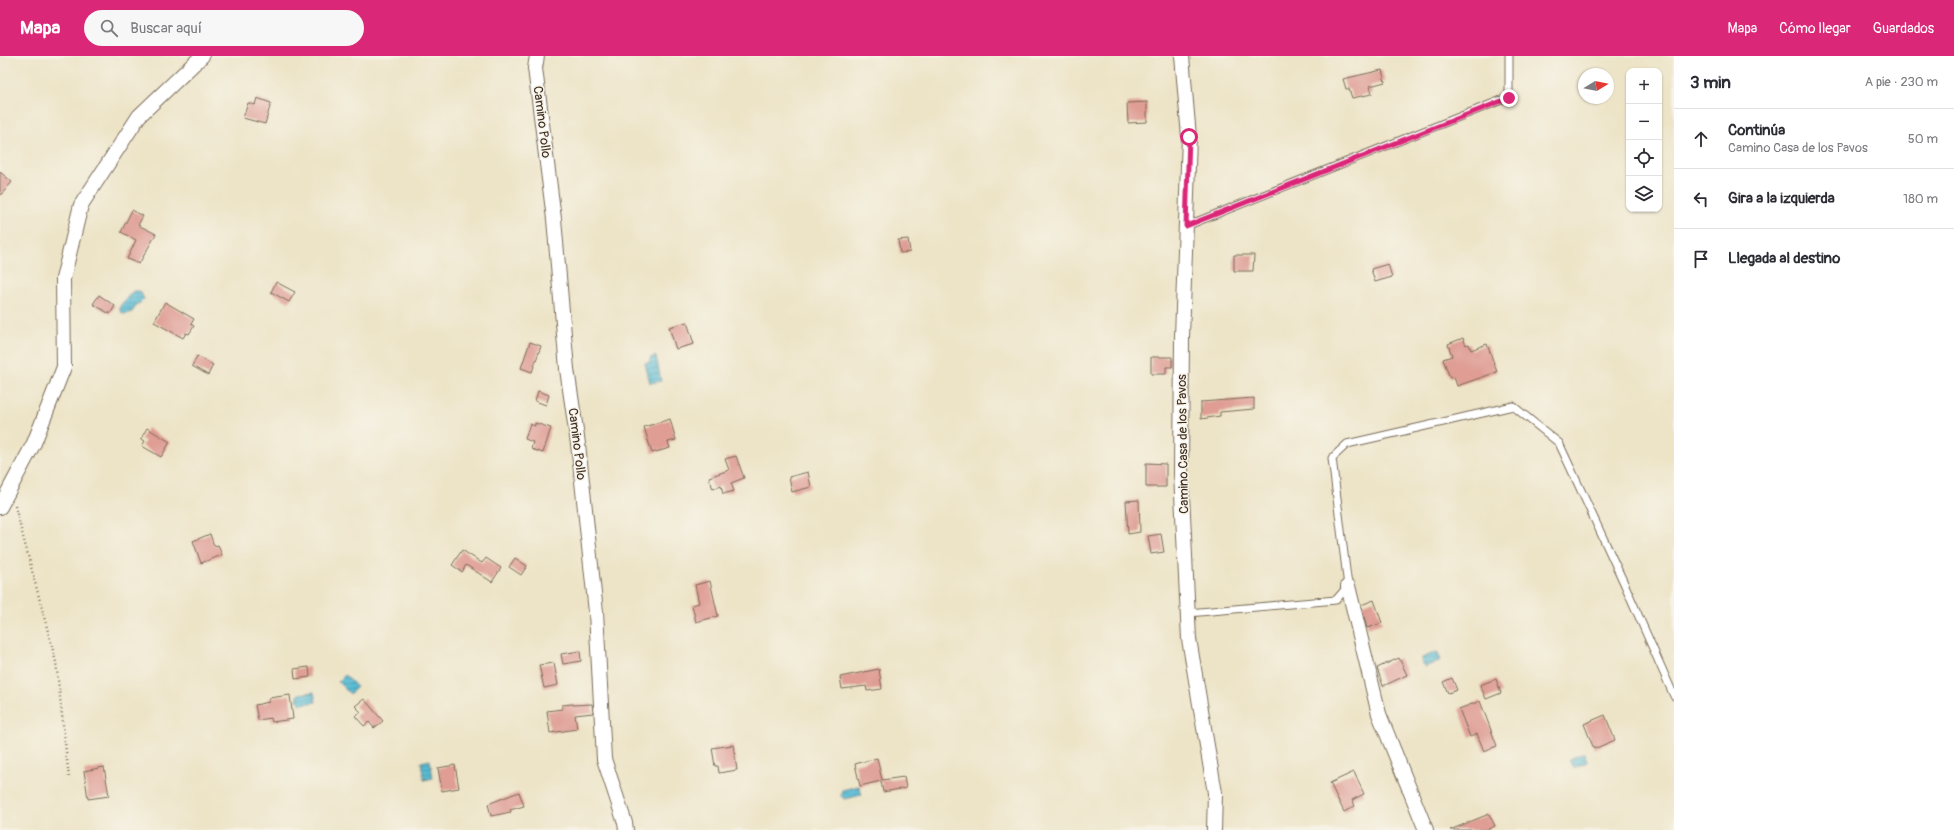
<!DOCTYPE html>
<html lang="es">
<meta charset="utf-8">
<style>
:root{--surface:#fff;--page:#f7f7f7;--text:#2b2b33;--muted:#7c7c81;--line:#e1e1e2;--accent:#db2777}
body{margin:0;font-family:Pangolin,sans-serif;background:var(--page);color:var(--text)}
.controls{position:absolute;right:12px;top:12px;display:grid;overflow:hidden;border-radius:8px;box-shadow:0 1px 3px #0004}
.controls button{width:36px;height:36px;display:grid;place-items:center;padding:0;border:0;border-bottom:1px solid var(--line);background:var(--surface);color:var(--text);font:20px sans-serif}
.compass{position:absolute;left:1578px;top:12px;width:36px;height:36px;border-radius:50%;background:var(--surface);box-shadow:0 1px 3px #0004;rotate:80deg}
.stop{position:absolute;width:12px;height:12px;margin:-9px;border:3px solid #db2777;border-radius:50%;background:#fff}
.stop.end{background:#db2777;border-color:#fff;box-shadow:0 1px 4px #0008}
.list{margin:0;padding:0;list-style:none}
h2{display:flex;justify-content:space-between;align-items:center;height:52px;margin:0;padding:0 16px;font-size:17px}
h2 small{font-size:13px;font-weight:400;color:var(--muted)}
.list li{display:grid;grid-template-columns:26px 1fr auto;gap:12px;align-items:center;box-sizing:border-box;height:60px;padding:0 16px;border-top:1px solid var(--line)}
.list b{display:block;font-size:15px;white-space:nowrap}
.list p{margin:0;font-size:13px;white-space:nowrap;color:var(--muted)}
.list em{font-size:13px;font-style:normal;color:var(--muted)}
.icon{flex:none;width:22px;height:22px;fill:none;stroke:currentColor;stroke-width:2;stroke-linecap:round;stroke-linejoin:round}
.map{position:relative;flex:none;width:1674px;height:774px;overflow:hidden}
header{display:flex;align-items:center;gap:24px;box-sizing:border-box;height:56px;padding:0 20px;background:var(--accent);color:#fff}
header strong{font-size:19px}
nav{display:flex;gap:22px;margin-inline-start:auto;font-size:14px}
.search{width:280px;height:36px;background:var(--page);display:flex;align-items:center;gap:10px;box-sizing:border-box;padding:0 14px;border-radius:22px;color:var(--muted);font-size:15px}
main{display:flex}
aside{flex:1;background:var(--surface)}
.map>svg:first-child{display:block}
</style>
<header>
<strong>Mapa</strong>
<div class="search"><svg class="icon" aria-label="search" viewBox="0 0 24 24"><circle cx="10" cy="10" r="6"/><path d="M15 15l6 6"/></svg>Buscar aquí</div>
<nav><a>Mapa</a><a>Cómo llegar</a><a>Guardados</a></nav>
</header>
<main>
<div class="map">
<svg width="1674" height="774" viewBox="0 0 1674 774">
<defs>
<pattern id="water-rules" width="6" height="5" patternUnits="userSpaceOnUse"><rect width="6" height="5" fill="#56bbd4"/><path d="M0 2.5h6" fill="none" stroke="#4898ab"/></pattern>
</defs>
<rect width="100%" height="100%" fill="#f7f3e8"/>
<filter id="ink" filterUnits="userSpaceOnUse"><feTurbulence type="fractalNoise" baseFrequency=".025" numOctaves="2"/><feDisplacementMap in="SourceGraphic" scale="8" xChannelSelector="R" yChannelSelector="G"/><feConvolveMatrix kernelMatrix="1 2 1 2 8 2 1 2 1" color-interpolation-filters="sRGB"/></filter>
<filter id="wash" filterUnits="userSpaceOnUse"><feTurbulence type="fractalNoise" baseFrequency=".012" numOctaves="4" result="noise"/><feDisplacementMap in="SourceGraphic" scale="16" xChannelSelector="R" yChannelSelector="G"/><feGaussianBlur stdDeviation="0.9" result="paint"/><feColorMatrix in="noise" values="0 0 0 0 0 0 0 0 0 0 0 0 0 0 0 0 0 1.4 0 .05"/><feComposite in="paint" operator="in"/></filter>
<g filter="url(#wash)">
<rect width="100%" height="100%" fill="#ede4c7"/>
<path fill="url(#water-rules)" stroke="#487279" d="M133,235H140L144,243L140,247L137,248L132,256L124,258L120,255V250Z
M656,300L661,325L650,327L645,307L651,306L650,302Z
M1437,596L1441,604L1425,611L1422,608V602Z
M345,619L357,631L350,638L338,626Z
M314,636L316,646L301,648L297,644L299,638Z
M1584,697L1587,706L1573,712L1569,703Z
M430,704L433,722L424,724L421,706Z
M859,730L862,739L844,743L841,740L842,734Z"/>
<g id="blocks">
<path fill="#df9d94" d="M1382,14L1385,26L1370,30L1372,38L1352,42L1349,33H1346L1343,23Z
M257,42L271,47L265,68L243,62L248,47L255,49Z
M1147,46V66L1128,67L1127,47Z
M0,116L12,126L0,140Z
M132,154L143,160L138,169L156,178L139,208L127,203L136,184L121,176Z
M908,183L910,196L900,197L898,184Z
M1234,199H1254L1253,215H1234Z
M1388,208L1392,221L1375,226L1371,213Z
M276,226L295,236L289,246L271,236Z
M99,239L115,250L110,258L93,248Z
M165,246L194,263L191,268L194,270L189,278L186,277L183,282L154,266Z
M687,266L694,288L676,293L669,271Z
M1463,282L1466,289L1469,288L1471,294L1487,288L1497,316L1457,330L1454,321L1450,322L1443,303L1452,300L1448,288Z
M530,286L541,290L532,316L521,312Z
M197,300L213,309L208,319L192,310Z
M1151,301H1172V311H1166V318H1151Z
M538,335L549,339L546,349L535,345Z
M1254,342V353L1220,356V360L1201,363V346Z
M670,363L676,384L668,386L670,392L652,397L644,371Z
M535,367L551,372L543,397L531,393L533,386L525,383L530,368L535,370Z
M147,372L170,386L161,401L142,390L145,385L141,383Z
M736,400L744,422L731,427L734,435L723,438L721,430L713,433L709,421L729,414L725,403Z
M1146,407L1166,408V431H1146Z
M808,416L811,431L792,436L789,421Z
M1139,444L1140,476L1128,478L1126,445Z
M210,478L214,490L218,489L222,499L201,507L193,485Z
M1161,478L1164,496L1151,498L1148,480Z
M462,494L482,507L486,502L501,512L492,526L466,509L462,516L452,509Z
M515,502L527,510L521,519L509,511Z
M710,525L718,560L696,566L692,549L699,547L695,529Z
M1374,544L1382,567L1367,572L1361,549Z
M580,595L581,605L563,608L561,598Z
M1399,602L1407,619L1383,630L1377,612Z
M554,607L558,629L544,632L539,609Z
M309,611L310,621L295,623L294,613Z
M879,613L882,633L867,635L866,630L842,633L840,621Z
M1452,622L1457,634L1448,637L1443,626Z
M1496,623L1501,637L1486,643L1480,629Z
M290,639L293,663L272,666L271,662L258,664L255,649L269,646V642Z
M364,643L383,665L374,672L369,666L364,670L355,660L361,656L355,650Z
M1480,645L1497,690L1484,695L1477,678L1470,681L1459,653Z
M573,648V649L592,648L593,657L575,659L577,673L550,677L547,655L562,653V649Z
M1605,659L1615,684L1594,693L1584,668Z
M733,689L737,714L719,717L718,710H715L712,692Z
M877,702L882,724L904,721L906,732L883,736L881,725L860,730L855,708Z
M455,709L459,732L442,735L438,712Z
M104,711L109,740L88,743L84,715Z
M1354,716L1364,738L1352,744L1355,750L1344,756L1330,727Z
M519,736L524,750L510,754L511,756L491,760L488,748Z
M1489,758L1495,770L1486,774H1450Z"/>
</g>
</g>
<g filter="url(#ink)">
<use href="#blocks" fill-opacity="0" stroke="#796b59" stroke-width="1"/>
<g fill="none" stroke-linecap="round" stroke-linejoin="round">
<g stroke="#796b59" stroke-width="9">
<path id="service" d="M1186,170L1509,41V0
M1188,557L1336,544L1348,530L1332,402L1347,388L1513,350L1559,387L1624,527L1674,640"/>
</g>
<g stroke="#796b59" stroke-width="16">
<path id="minor" d="M537,0L535,12L554,163L567,313L578,388L596,556L604,703L625,767L626,774
M1182,0L1189,81L1182,281L1181,417L1189,583L1215,737L1214,774
M0,451L34,387L64,311L63,223L81,149L139,60L202,0
M1348,530L1379,658L1426,774"/>
</g>
<path stroke="#796b59" stroke-width="2.5" stroke-dasharray="1 3" stroke-linecap="butt" d="M15,450L56,606L69,722"/>
<use href="#service" stroke="#fff" stroke-width="7"/>
<use href="#minor" stroke="#fff" stroke-width="14"/>
</g>
</g>
<g fill="none" stroke-linecap="round" stroke-linejoin="round" filter="url(#ink)">
<path stroke="#db2777" stroke-width="5" d="M1189,81L1186,170L1509,42"/>
</g>
<g text-anchor="middle" dominant-baseline="central" stroke-width="3" stroke-linejoin="round" paint-order="stroke">
<g font-size="13" fill="#3b2a1e" stroke="#f7f3e8">
<text transform="translate(542 66) rotate(83)">Camino Pollo</text>
<text transform="translate(577 388) rotate(83)">Camino Pollo</text>
<text transform="translate(1183 388) rotate(-91)">Camino Casa de los Pavos</text>
</g>
</g>
</svg>
<div class="controls">
<button>+</button>
<button>−</button>
<button><svg class="icon" aria-label="locate" viewBox="0 0 24 24"><circle cx="12" cy="12" r="6"/><path d="M12 2v4M12 18v4M2 12h4M18 12h4"/></svg></button>
<button><svg class="icon" aria-label="layers" viewBox="0 0 24 24"><path d="M12 4l9 5-9 5-9-5zM3 14l9 5 9-5"/></svg></button>
</div>
<svg class="compass" viewBox="-18 -18 36 36"><path d="M0-13l5 13h-10z" fill="#e53935"/><path d="M0 13l5-13h-10z" fill="#7c7c81"/></svg>
<div class="stop" style="left:1189px;top:81px"></div>
<div class="stop end" style="left:1509px;top:42px"></div>
</div>
<aside>
<h2>3 min<small>A pie · 230 m</small></h2>
<ul class="list">
<li><svg class="icon" aria-label="ahead" viewBox="0 0 24 24"><path d="M12 20V5M6 11l6-6 6 6"/></svg><div><b>Continúa</b><p>Camino Casa de los Pavos</p></div><em>50 m</em></li>
<li><svg class="icon" aria-label="left" viewBox="0 0 24 24"><path d="M17 20v-9H6M10 6l-5 5 5 5"/></svg><div><b>Gira a la izquierda</b></div><em>180 m</em></li>
<li><svg class="icon" aria-label="arrive" viewBox="0 0 24 24"><path d="M6 21V4h12l-3 4 3 4H6"/></svg><div><b>Llegada al destino</b></div></li>
</ul>
</aside>
</main>
